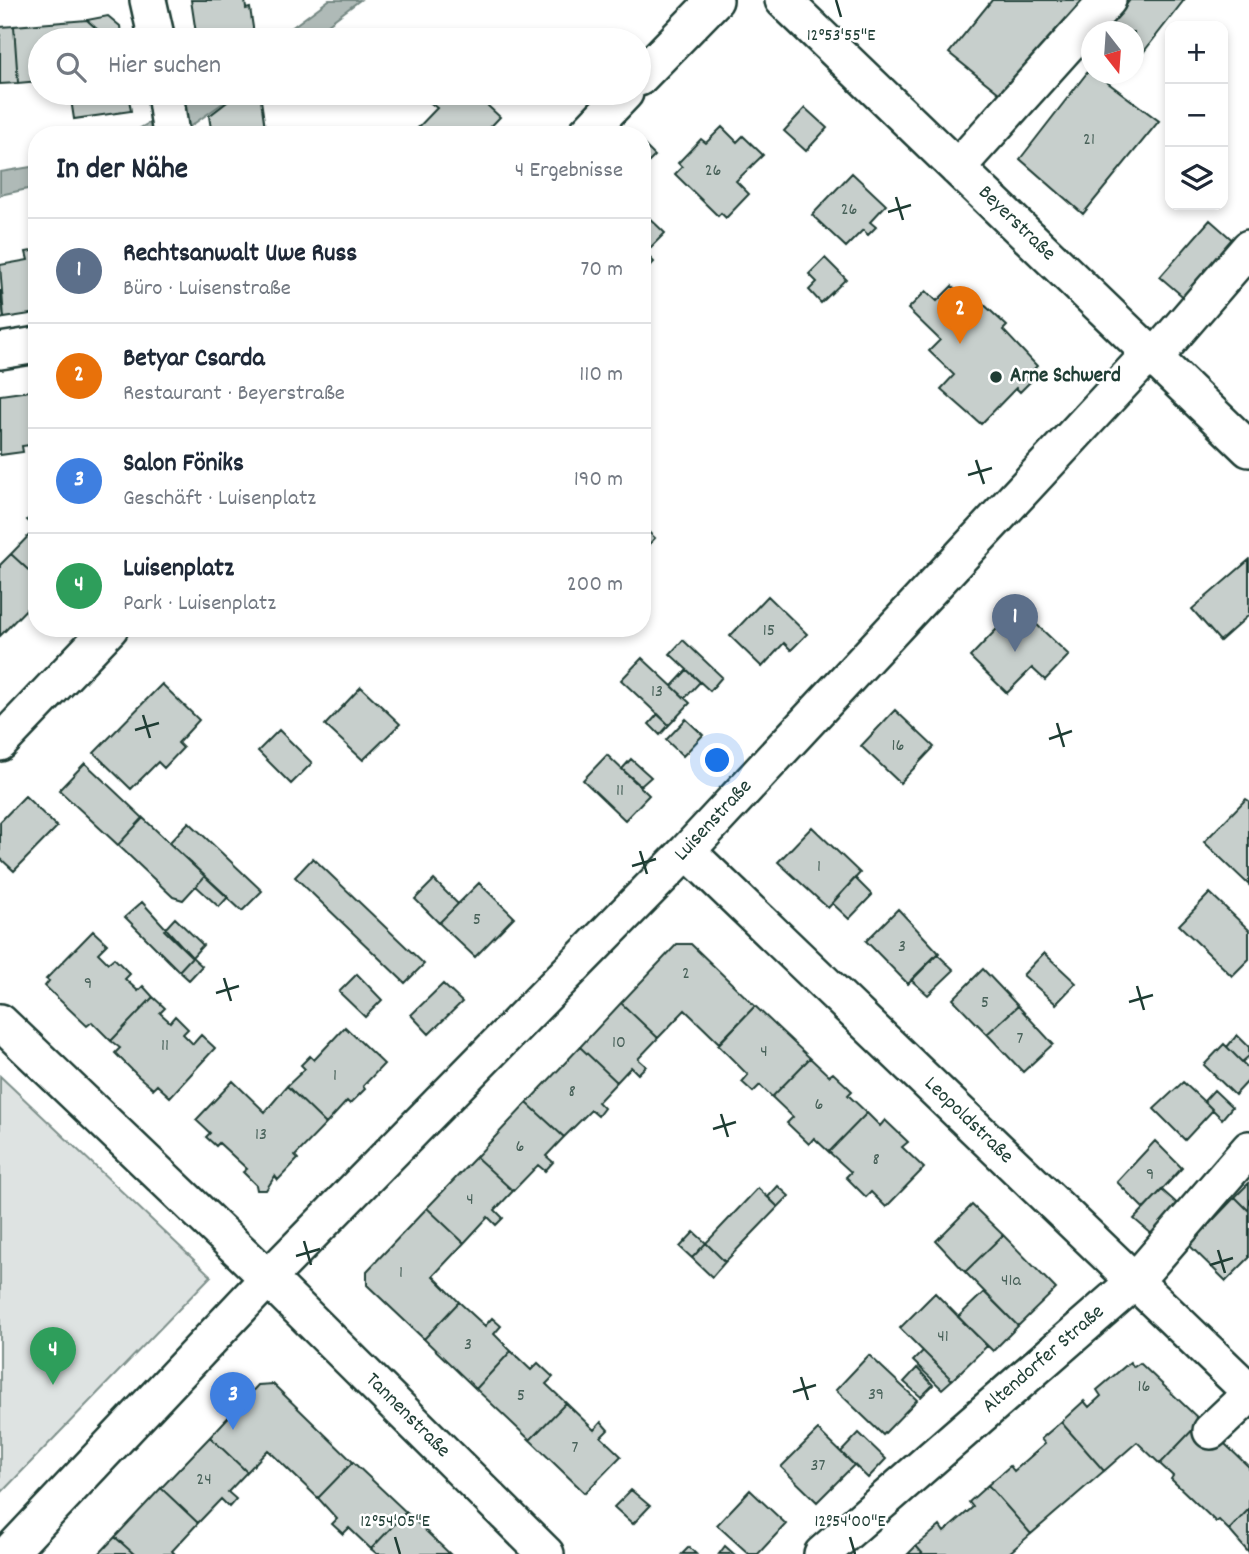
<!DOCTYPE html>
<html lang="de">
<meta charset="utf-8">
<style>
:root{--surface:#fff;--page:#f2f2f3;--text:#1f2937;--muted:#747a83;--line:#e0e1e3;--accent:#d93025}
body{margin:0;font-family:Dekko,sans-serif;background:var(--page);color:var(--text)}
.controls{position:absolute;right:21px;top:21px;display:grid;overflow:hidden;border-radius:14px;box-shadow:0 4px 10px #0003}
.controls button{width:63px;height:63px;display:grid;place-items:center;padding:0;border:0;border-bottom:2px solid var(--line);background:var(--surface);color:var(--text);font:35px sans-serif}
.compass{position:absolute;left:1081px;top:21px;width:63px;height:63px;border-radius:50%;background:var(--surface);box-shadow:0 4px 10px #0003;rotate:163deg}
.you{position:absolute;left:718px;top:761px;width:24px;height:24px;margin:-18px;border:5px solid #fff;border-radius:50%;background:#1a73e8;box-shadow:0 0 0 10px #1a73e833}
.badge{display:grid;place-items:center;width:46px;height:46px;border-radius:50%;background:var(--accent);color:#fff;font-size:23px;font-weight:700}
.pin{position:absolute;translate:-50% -58px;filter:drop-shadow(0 2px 4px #0008)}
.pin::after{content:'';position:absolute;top:37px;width:24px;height:21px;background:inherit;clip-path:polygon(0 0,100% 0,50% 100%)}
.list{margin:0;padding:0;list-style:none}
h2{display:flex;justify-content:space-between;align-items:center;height:91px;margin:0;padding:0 28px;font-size:30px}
h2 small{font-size:23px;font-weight:400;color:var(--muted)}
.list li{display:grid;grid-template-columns:46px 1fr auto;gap:21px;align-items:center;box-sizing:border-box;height:105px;padding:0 28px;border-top:2px solid var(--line)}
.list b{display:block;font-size:26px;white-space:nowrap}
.list p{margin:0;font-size:23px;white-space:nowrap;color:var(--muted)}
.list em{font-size:23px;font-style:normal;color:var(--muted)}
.icon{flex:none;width:38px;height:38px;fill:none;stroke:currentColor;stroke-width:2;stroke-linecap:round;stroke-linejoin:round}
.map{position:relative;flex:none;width:1249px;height:1554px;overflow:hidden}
.search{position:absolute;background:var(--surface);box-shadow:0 4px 10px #0003;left:28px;top:28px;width:623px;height:77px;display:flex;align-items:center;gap:18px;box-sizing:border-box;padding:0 24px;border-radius:38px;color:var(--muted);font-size:26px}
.panel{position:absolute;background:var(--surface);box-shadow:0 4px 10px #0003;left:28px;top:126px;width:623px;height:511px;border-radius:28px}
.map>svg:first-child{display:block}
</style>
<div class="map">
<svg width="1249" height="1554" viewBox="0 0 1249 1554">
<rect width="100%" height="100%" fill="#fff"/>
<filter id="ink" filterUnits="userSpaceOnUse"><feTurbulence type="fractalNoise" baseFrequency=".0143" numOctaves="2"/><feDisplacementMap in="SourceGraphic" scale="14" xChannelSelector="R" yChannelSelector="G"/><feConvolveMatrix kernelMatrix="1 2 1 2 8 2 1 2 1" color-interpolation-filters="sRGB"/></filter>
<g filter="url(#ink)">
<path fill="#dee3e2" stroke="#7e908b" stroke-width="2" d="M0,1076L211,1276L0,1494Z"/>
<path fill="#afbab7" stroke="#758883" stroke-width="2" d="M329,0H360L307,40H275Z
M202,93H237L178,135H128Z
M37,166V187L0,195V172Z"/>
<path fill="#c7cfcc" stroke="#1f3d34" stroke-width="2" d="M191,0H245L246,9L250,8L254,34H250L251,40H197Z
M992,0H1091L1009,101L949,53Z
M1130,0H1184L1135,63L1134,32H1105Z
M108,16L120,26L122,40H109L87,20Z
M87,20L109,40H40V81L18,83L14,26Z
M14,26L18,83L0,84V27Z
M1090,69L1092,74H1096L1159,121L1083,214L1020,159Z
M70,93H128L131,111L74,119Z
M239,93H260L266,135H212L209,116Z
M437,93L445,99L452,93H474L500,117L483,135H411L437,108L428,101Z
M805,108L827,128L806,151L784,131Z
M722,127L737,142L743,136L763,155L736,181L749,194L726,218L721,213L718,216L675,174L682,167L678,163L701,139L706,143Z
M642,143L655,156L642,169Z
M852,173L886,205L870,222L876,227L868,235L863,230L846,247L812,215Z
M642,211L665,233L645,253L654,262L642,275Z
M1210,220L1236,243L1187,300L1160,277Z
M37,250V313L4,318L0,265L28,260L26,252Z
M825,258L846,279L821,303L809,290L817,282L809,274Z
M952,286L973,306L979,300L1007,326L1003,330L1037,366L1025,378L1030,382L1020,392L1016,388L981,424L941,389L954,375L929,351L940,340L908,309L926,291L937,301Z
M0,290L4,318L0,319Z
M37,390V444L22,446L23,452L0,455V395Z
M36,511L37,512V578L11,554L36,528L27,520Z
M642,526L655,538L642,552Z
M11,554L37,578V598L0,636V565Z
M1249,560V615L1220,641L1192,609Z
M768,596L807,634L791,650L784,643L762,667L730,636Z
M1018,607L1069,655L1045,680L1032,668L1007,693L970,657Z
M683,640L722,677L710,691L670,654Z
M642,658L690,703L669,725L621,680Z
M687,670L700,682L685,698L672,686Z
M162,684L199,720L178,743L183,748L164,768L158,762L131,789L94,753Z
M361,687L400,724L363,760L325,725Z
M895,710L934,747L900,783L861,746Z
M658,714L669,725L660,735L649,724Z
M686,719L703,735L683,756L666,740Z
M279,730L312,763L291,784L258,751Z
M607,755L649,795L625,820L583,780Z
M631,759L651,777L641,786L622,769Z
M85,763L143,818L118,845L59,790Z
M25,796L57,827L14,871L0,858V822Z
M1246,799L1249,801V885L1204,842Z
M143,818L205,876L183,900L173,897L118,845Z
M189,822L262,891L242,911L169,843Z
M812,827L860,873L828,908L778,862Z
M313,858L424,964L405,983L295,877Z
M205,876L228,897L219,907L196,886Z
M855,878L872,895L849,919L832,903Z
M434,880L458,904L439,923L415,899Z
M479,883L514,917L475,957L439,923Z
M1210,893L1249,930V959L1232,976L1179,925Z
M142,902L192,957L179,971L125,917Z
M898,909L939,953L908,984L866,941Z
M175,918L203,945L192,957L164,930Z
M93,931L107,944L98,953L108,963L114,958L130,974L125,979L138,991L143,986L153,997L111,1041L92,1022L87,1026L45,986L49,981L46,979Z
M677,944H691L755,1006L719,1043L685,1010L658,1038L621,1003Z
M1044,953L1076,983L1056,1004L1023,975Z
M937,954L954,970L928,995L911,980Z
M192,957L202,966L189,980L179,971Z
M983,969L1018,1006L987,1034L953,999Z
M357,974L382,1000L365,1017L339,992Z
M443,984L462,1002L429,1034L411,1015Z
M153,997L165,1008L160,1013L170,1022L175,1016L188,1029L183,1034L193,1044L201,1035L215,1048L170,1097L157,1085L153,1089L137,1075L115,1053L120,1048L111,1041Z
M621,1003L658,1038L638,1059L646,1066L638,1074L631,1067L617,1082L580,1047Z
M755,1006L810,1058L772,1097L760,1085L753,1092L742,1082L748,1075L718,1045Z
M1018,1006L1053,1044L1023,1072L987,1034Z
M345,1027L384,1064L363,1086L365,1089L350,1104L347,1101L326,1124L287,1086L305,1069L301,1065L310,1056L314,1060Z
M1237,1035L1249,1047V1056L1242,1062L1227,1047Z
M1224,1044L1249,1069V1080L1235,1095L1204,1065Z
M580,1047L617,1082L598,1102L604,1108L598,1116L591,1110L564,1137L527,1103Z
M810,1058L829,1076L833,1073L852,1091L848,1095L867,1113L829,1152L814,1138L809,1144L787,1123L793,1117L772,1097Z
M233,1081L265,1112L287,1086L326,1124L295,1156L298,1159L278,1180L275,1176L266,1190H257L256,1185L243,1172L247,1169L219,1143L216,1146L206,1137L210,1133L196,1120Z
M1183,1082L1213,1110L1185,1140L1154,1109Z
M1214,1090L1232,1107L1222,1119L1204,1101Z
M527,1103L564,1137L546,1156L553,1162L545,1171L538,1165L513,1191L476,1157Z
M867,1113L880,1126L885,1120L908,1142L902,1147L924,1168L886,1207L871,1192L866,1197L846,1177L851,1172L829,1152Z
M1155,1141L1182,1168L1144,1209L1117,1182Z
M476,1157L513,1191L495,1210L503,1218L496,1225L488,1217L464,1243L427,1208Z
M1249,1183V1211L1235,1197Z
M778,1186L789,1196L778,1207L768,1197Z
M758,1188L778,1207L725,1262L706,1243Z
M1162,1190L1181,1207L1153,1235L1134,1219Z
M1235,1197L1249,1211V1258L1226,1281L1189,1245Z
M972,1205L1003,1235L965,1272L936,1241Z
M427,1208L464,1243L433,1276L459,1302L424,1339L367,1285V1271Z
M694,1232L706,1243L692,1258L680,1247Z
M1003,1235L1056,1289L1018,1326L965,1272Z
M706,1243L725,1262L712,1277L692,1258Z
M984,1292L1018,1326L993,1351L958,1317Z
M935,1293L987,1346L952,1380L900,1328Z
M459,1302L485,1326L492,1318L501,1326L494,1334L511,1351L476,1389L424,1339Z
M511,1351L531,1370L538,1363L553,1377L546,1384L566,1403L530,1440L476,1389Z
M923,1351L952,1380L942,1389L913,1361Z
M869,1355L917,1400L883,1435L836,1390Z
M1130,1362L1134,1367L1140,1363L1201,1421L1160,1464L1137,1442L1104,1471L1061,1422L1084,1401L1089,1407L1101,1396L1097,1390Z
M917,1368L933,1385L921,1397L904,1382Z
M273,1384L353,1462L318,1498L268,1450L247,1472L210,1437L258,1385Z
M566,1403L594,1430L601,1422L608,1430L601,1437L621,1456L585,1493L530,1440Z
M1201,1421L1249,1467V1509L1229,1530L1219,1520L1216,1522L1171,1479L1173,1476L1160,1464Z
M1061,1422L1104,1471L1031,1534L988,1485L1010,1466L1014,1471L1045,1444L1041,1439Z
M818,1430L854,1465L817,1502L781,1467Z
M859,1433L886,1459L868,1478L841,1452Z
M210,1437L247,1472L228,1492L236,1499L229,1507L221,1499L198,1523L161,1488Z
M353,1462L406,1512L371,1549L349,1528L343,1534L332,1524L337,1519L318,1498Z
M988,1485L1031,1534L1008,1554H923L916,1546L940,1526L944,1532L973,1507L969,1502Z
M161,1488L198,1523L172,1551L175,1554H134L115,1537Z
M631,1490L650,1506L633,1524L614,1507Z
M750,1490L786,1524L758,1554H749L717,1525Z
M1249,1509V1553L1229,1530Z
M406,1512L450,1554H377L371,1549Z
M115,1537L134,1554H99Z
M725,1546L734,1554H719Z
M916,1546L923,1554H908Z
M689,1547L696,1554H682Z"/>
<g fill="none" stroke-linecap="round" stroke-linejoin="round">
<g stroke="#1f3d34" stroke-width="40">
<path id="minor" d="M148,0L157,40
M783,0L1249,449
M639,78L715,0
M165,93L171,135
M585,135L625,93
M957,168L1108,0
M0,351L37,345
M1155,357L1249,248
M0,743L110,628
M687,851L1249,1391
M0,1022L268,1278L546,1554
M1211,1431L1249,1395
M8,1554L268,1278L687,851L1150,353
M822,1554L1134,1282L1249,1149"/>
</g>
<use href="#minor" stroke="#fff" stroke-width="35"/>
</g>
</g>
<path fill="none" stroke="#1f3d34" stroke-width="2.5" d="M836,0L841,17M896,197L903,220M888,212L911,205M976,460L984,484M968,475L992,468M143,715L150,738M1057,723L1064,747M135,730L159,723M1049,739L1072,731M640,851L647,874M632,866L656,859M224,978L231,1001M1137,986L1144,1010M216,993L239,986M1129,1002L1153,995M721,1114L728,1137M713,1129L736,1122M304,1241L311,1265M1218,1250L1225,1273M296,1256L320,1249M1210,1265L1233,1258M801,1377L808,1400M793,1392L816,1385M395,1537L400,1554M850,1537L855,1554"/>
<circle fill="#1f3d34" stroke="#fff" stroke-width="2.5" cx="996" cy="377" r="7"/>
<g text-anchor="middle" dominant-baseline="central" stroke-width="5" stroke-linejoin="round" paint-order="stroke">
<g font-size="18" fill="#49625a">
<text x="1089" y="140">21</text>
<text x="713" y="171">26</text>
<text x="849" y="210">26</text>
<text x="769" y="631">15</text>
<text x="657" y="692">13</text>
<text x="898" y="746">16</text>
<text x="620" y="791">11</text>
<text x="819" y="867">1</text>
<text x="477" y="920">5</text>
<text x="902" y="947">3</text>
<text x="686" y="974">2</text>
<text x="88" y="984">9</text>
<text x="985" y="1003">5</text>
<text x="1020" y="1039">7</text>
<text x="619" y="1043">10</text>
<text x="165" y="1046">11</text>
<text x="764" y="1052">4</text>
<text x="335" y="1076">1</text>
<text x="572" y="1092">8</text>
<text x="819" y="1105">6</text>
<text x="261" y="1135">13</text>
<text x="520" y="1147">6</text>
<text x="876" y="1160">8</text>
<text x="1150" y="1175">9</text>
<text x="470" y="1200">4</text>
<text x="401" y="1273">1</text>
<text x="1011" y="1281">41a</text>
<text x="943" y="1337">41</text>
<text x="468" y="1345">3</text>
<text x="1144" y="1387">16</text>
<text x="876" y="1395">39</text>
<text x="521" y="1396">5</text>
<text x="575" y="1448">7</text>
<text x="818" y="1466">37</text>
<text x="204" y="1480">24</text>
</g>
<g font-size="21" fill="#1f3d34" stroke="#fff">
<text transform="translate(1016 224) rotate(44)">Beyerstraße</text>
<text transform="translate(714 821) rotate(-47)">Luisenstraße</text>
<text transform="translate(968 1121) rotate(44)">Leopoldstraße</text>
<text transform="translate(1044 1360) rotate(-41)">Altendorfer Straße</text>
<text transform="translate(407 1416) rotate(45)">Tannenstraße</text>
</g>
<g font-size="21" font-weight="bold" fill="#1f3d34" stroke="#fff" text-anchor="start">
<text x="1010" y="377">Arne Schwerd</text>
</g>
</g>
<g font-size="18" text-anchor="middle" fill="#1f3d34" stroke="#fff" stroke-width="5" stroke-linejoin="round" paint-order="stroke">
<text x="841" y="40">12°53'55"E</text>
<text x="395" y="1526">12°54'05"E</text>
<text x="850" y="1526">12°54'00"E</text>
</g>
</svg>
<div class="controls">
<button>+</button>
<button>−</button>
<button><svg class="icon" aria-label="layers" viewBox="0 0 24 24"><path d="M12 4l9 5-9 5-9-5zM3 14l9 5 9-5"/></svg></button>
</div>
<svg class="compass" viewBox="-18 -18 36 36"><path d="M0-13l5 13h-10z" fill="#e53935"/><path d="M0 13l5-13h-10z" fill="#747a83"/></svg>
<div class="you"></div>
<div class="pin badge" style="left:1015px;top:652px;background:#5c6f8a">1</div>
<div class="pin badge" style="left:960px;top:344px;background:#e8710a">2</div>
<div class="pin badge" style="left:233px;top:1430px;background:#3f7fe0">3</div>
<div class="pin badge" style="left:53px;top:1385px;background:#2e9e5b">4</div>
<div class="search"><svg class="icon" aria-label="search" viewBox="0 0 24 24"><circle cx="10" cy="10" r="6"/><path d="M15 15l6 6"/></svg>Hier suchen</div>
<section class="panel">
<h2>In der Nähe<small>4 Ergebnisse</small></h2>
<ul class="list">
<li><span class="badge" style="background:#5c6f8a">1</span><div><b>Rechtsanwalt Uwe Russ</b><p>Büro · Luisenstraße</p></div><em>70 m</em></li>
<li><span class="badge" style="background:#e8710a">2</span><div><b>Betyar Csarda</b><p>Restaurant · Beyerstraße</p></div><em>110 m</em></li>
<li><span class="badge" style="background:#3f7fe0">3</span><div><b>Salon Föniks</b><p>Geschäft · Luisenplatz</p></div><em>190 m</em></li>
<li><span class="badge" style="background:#2e9e5b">4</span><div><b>Luisenplatz</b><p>Park · Luisenplatz</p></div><em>200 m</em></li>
</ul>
</section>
</div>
